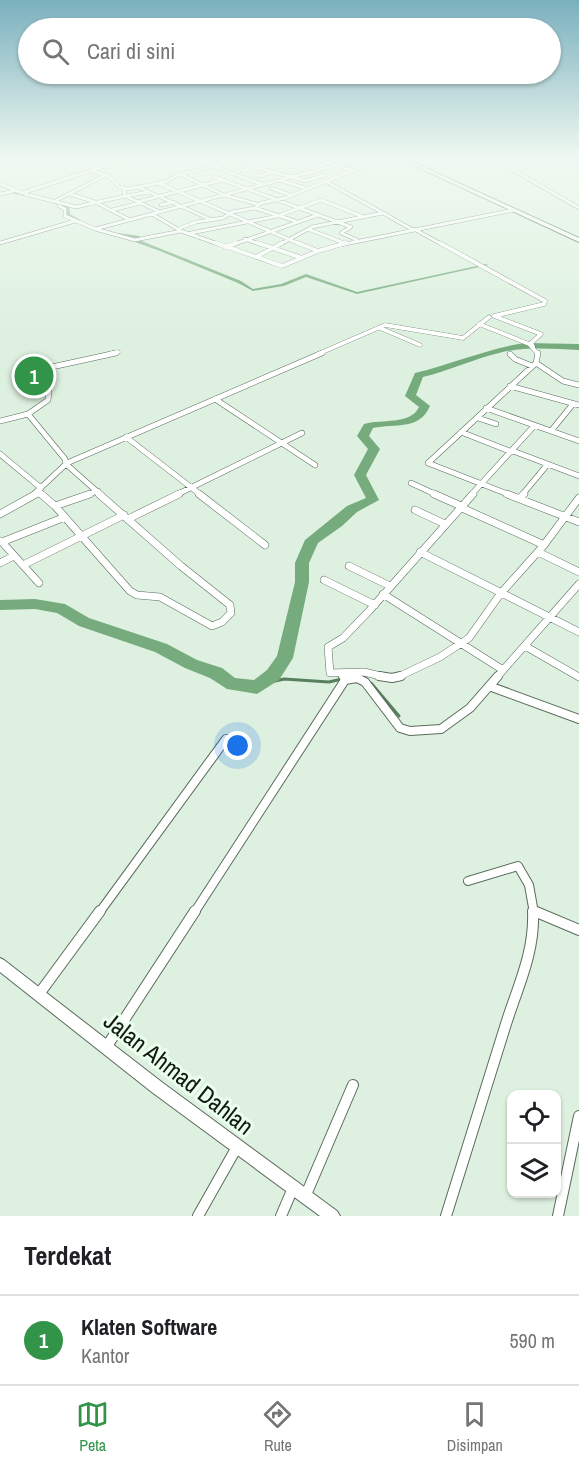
<!DOCTYPE html>
<html lang="id">
<style>
:root{--surface:#fff;--page:#f6f6f6;--text:#202124;--muted:#757577;--line:#e0e0e0;--accent:#319449}
body{margin:0;font-family:"Archivo Narrow",sans-serif;background:var(--page);color:var(--text)}
.controls{position:absolute;right:18px;bottom:18px;display:grid;overflow:hidden;border-radius:12px;box-shadow:0 2px 4px #0004}
.controls button{width:54px;height:54px;display:grid;place-items:center;padding:0;border:0;border-bottom:2px solid var(--line);background:var(--surface);color:var(--text);font:30px sans-serif}
.you{position:absolute;left:238px;top:746px;width:21px;height:21px;margin:-15px;border:4px solid #fff;border-radius:50%;background:#1a73e8;box-shadow:0 0 0 9px #1a73e833}
.badge{display:grid;place-items:center;width:39px;height:39px;border-radius:50%;background:var(--accent);color:#fff;font-size:20px;font-weight:700}
.pin{position:absolute;translate:-50% -50%;border:3px solid #fff;box-shadow:0 2px 6px #0006}
.list{margin:0;padding:0;list-style:none}
h2{display:flex;justify-content:space-between;align-items:center;height:78px;margin:0;padding:0 24px;font-size:26px}
h2 small{font-size:20px;font-weight:400;color:var(--muted)}
.list li{display:grid;grid-template-columns:39px 1fr auto;gap:18px;align-items:center;box-sizing:border-box;height:90px;padding:0 24px;border-top:2px solid var(--line)}
.list b{display:block;font-size:22px;white-space:nowrap}
.list p{margin:0;font-size:20px;white-space:nowrap;color:var(--muted)}
.list em{font-size:20px;font-style:normal;color:var(--muted)}
.icon{flex:none;width:33px;height:33px;fill:none;stroke:currentColor;stroke-width:2;stroke-linecap:round;stroke-linejoin:round}
.map{position:relative;flex:none;width:579px;height:1216px;overflow:hidden}
.search{position:absolute;background:var(--surface);box-shadow:0 2px 4px #0004;left:18px;right:18px;top:18px;height:66px;display:flex;align-items:center;gap:15px;box-sizing:border-box;padding:0 21px;border-radius:33px;color:var(--muted);font-size:22px}
.sheet{height:168px;background:var(--surface)}
nav{display:flex;justify-content:space-around;align-items:center;box-sizing:border-box;height:84px;border-top:2px solid var(--line);background:var(--surface);font-size:16px;color:var(--muted)}
nav a{display:grid;justify-items:center;gap:3px}
nav .on{color:var(--accent)}
.map>svg:first-child{display:block}
</style>
<div class="map">
<svg width="579" height="1216" viewBox="0 0 579 1216">
<rect width="100%" height="100%" fill="#def1e0"/>
<g fill="none" stroke-linecap="round" stroke-linejoin="round">
<path stroke="#587f5e" stroke-width="3" d="M371,683L399,716
M262,684L284,679L329,682L342,679"/>
<path fill="#76ab7e" fill-rule="evenodd" d="M7,190L34,196L35,197L33,198L6,192Z
M57,202L69,206L70,214L80,220V222H78L67,216L66,208L56,204Z
M110,232L140,236L139,240L241,281L253,289L281,284L306,274L357,292L486,264L488,265L357,294L306,277L284,286L253,291L238,283L160,251L135,242L136,238L109,234Z"/>
<path fill="#76ab7e" fill-rule="evenodd" d="M524,343L579,344V350C553,349 525,346 499,353C473,359 449,371 423,377L416,395L430,406C419,431 395,423 373,428L369,436L380,449L366,475L379,500L357,512L342,526L318,543L309,563V582L293,658L279,680L257,694L227,689L210,678L185,668L155,652L79,626L57,613L35,609L0,610V600L35,599L65,604L89,618L167,644L197,660L222,668L235,678L254,680L267,670L277,656L295,582V563L305,540L347,506L366,498L354,475L368,449L357,436L364,424C381,419 411,425 419,407L405,396L415,373C452,364 486,349 524,343Z"/>
<g stroke="#5a6b5c" stroke-width="4">
<path id="minor-far5" d="M266,159L307,170
M315,159L355,171
M494,159L579,208
M0,162L14,159
M236,162L306,181L325,175
M296,166L320,160
M215,167L261,184
M91,171L109,176L119,187L128,189L165,182L178,175L243,159
M242,171L255,167
M180,174L224,195L257,204
M256,175L261,176L273,172
M215,177L351,227L341,233L357,240
M279,180L305,188
M158,183L302,245
M0,184L22,193L127,159
M140,188L212,220
M271,188L290,195
M0,194L13,191
M25,194L76,207L125,196L124,189
M70,194L95,202L130,220
M125,196L160,212
M126,196L149,192
M55,201L106,175
M137,202L222,180
M161,205L174,202
M59,206L65,209V216L95,229
M255,208L295,221
M112,210L140,203
M383,213L413,230
M152,214L181,231L221,245
M180,228L196,222L223,218L232,212L255,208L261,203L285,198L362,167L353,161
M308,229L344,243
M414,229L443,245
M181,231L135,240L95,229L360,159
M191,233L278,216L321,200L361,216
M245,239L262,245
M0,243L75,221
M232,245L318,215
M279,245L312,227L383,213L327,182
M340,245L514,210"/>
</g>
<g stroke="#5a6b5c" stroke-width="4.5">
<path id="minor-far4" d="M216,243L282,266L318,251L346,243
M258,243L302,258
M298,243L318,251
M440,243L545,301L544,304L494,316L541,334L531,343L533,347
M225,247L236,243
M256,257L282,243
M479,324L529,344
M380,328L420,345
M530,345L538,354
M109,354L118,352
M318,354L385,325L463,338L489,317"/>
</g>
<g stroke="#5a6b5c" stroke-width="6">
<path id="minor-far3" d="M510,354L515,359L532,366
M536,363L563,381L579,385
M510,386L579,405
M215,399L315,465
M486,408L579,441
M28,414L65,459L66,464L101,495
M478,418L496,424
M0,421L28,414L48,400L49,392L37,374L38,370L116,353
M551,431L573,404
M461,432L512,452
M126,437L201,495
M513,451L579,476
M0,454L41,488
M67,463L322,353
M411,483L437,495
M39,492L43,495
M33,495L66,464
M86,495L98,491
M176,495L302,433
M471,495L534,426
M510,495L428,463L536,363L538,353
M522,495L547,465"/>
</g>
<g stroke="#5a6b5c" stroke-width="8">
<path id="minor-far2" d="M41,494L55,506L130,591L137,595L160,597L212,626L222,622L231,613L230,605L181,566L99,494
M199,494L265,545
M434,494L461,506
M507,494L579,522
M520,498L524,494
M55,506L90,494
M460,507L544,545
M415,510L445,524
M0,514L36,494
M128,519L179,494
M1,541L39,583
M2,542L65,517
M420,552L579,632
M538,552L579,572
M0,563L14,556
M25,564L124,515
M349,566L390,586
M324,580L375,605
M383,594L503,670
M525,646L579,677
M342,673L344,677
M385,677L364,672L330,673L328,647L343,638L369,611L473,494
M398,677L440,657L469,638L501,593L544,545L579,498
M497,677L579,584"/>
</g>
<g stroke="#5a6b5c" stroke-width="10">
<path id="minor-far1" d="M379,676L392,678L401,676
M345,680L357,678L365,682L400,728L410,731L441,729L470,708L498,676
M489,686L579,719
M468,881L518,866L529,885L534,913
M533,911L537,913
M99,913L226,739
M194,913L345,680L343,676"/>
</g>
<g stroke="#5a6b5c" stroke-width="12">
<path id="minor" d="M534,911L579,930
M39,994L100,911
M107,1046L195,911
M305,1197L353,1085
M198,1216L237,1147
M281,1216L293,1188
M446,1216C466,1153 485,1090 505,1027C517,988 535,953 533,911
M558,1216L579,1116"/>
</g>
<g stroke="#5a6b5c" stroke-width="2">
<path id="tertiary" d="M0,958L4,960L163,1083L337,1211L340,1216H320L153,1093L0,972Z"/>
</g>
<g stroke="#5a6b5c" stroke-width="2">
<path id="trunk" d="M400,159H406L579,238V242Z"/>
</g>
<use href="#minor-far5" stroke="#fff" stroke-width="3"/>
<use href="#minor-far4" stroke="#fff" stroke-width="4"/>
<use href="#minor-far3" stroke="#fff" stroke-width="5"/>
<use href="#minor-far2" stroke="#fff" stroke-width="7"/>
<use href="#minor-far1" stroke="#fff" stroke-width="8"/>
<use href="#minor" stroke="#fff" stroke-width="10"/>
<use href="#tertiary" fill="#fff" fill-rule="evenodd"/>
<use href="#trunk" fill="#fff" fill-rule="evenodd"/>
</g>
<linearGradient id="sky" x2="0" y2="1"><stop stop-color="#7ab0be"/><stop offset="0.48" stop-color="#f0f9f1"/><stop offset="1" stop-color="#f0f9f1" stop-opacity="0"/></linearGradient>
<rect width="579" height="330" fill="url(#sky)"/>
<g text-anchor="middle" dominant-baseline="central" stroke-width="6" stroke-linejoin="round" paint-order="stroke">
<g font-size="24" fill="#121913" stroke="#ebffed">
<text transform="translate(179 1073) rotate(38)">Jalan Ahmad Dahlan</text>
</g>
</g>
</svg>
<div class="controls">
<button><svg class="icon" aria-label="locate" viewBox="0 0 24 24"><circle cx="12" cy="12" r="6"/><path d="M12 2v4M12 18v4M2 12h4M18 12h4"/></svg></button>
<button><svg class="icon" aria-label="layers" viewBox="0 0 24 24"><path d="M12 4l9 5-9 5-9-5zM3 14l9 5 9-5"/></svg></button>
</div>
<div class="you"></div>
<div class="pin badge" style="left:34px;top:376px">1</div>
<div class="search"><svg class="icon" aria-label="search" viewBox="0 0 24 24"><circle cx="10" cy="10" r="6"/><path d="M15 15l6 6"/></svg>Cari di sini</div>
</div>
<section class="sheet">
<h2>Terdekat<small></small></h2>
<ul class="list">
<li><span class="badge">1</span><div><b>Klaten Software</b><p>Kantor</p></div><em>590 m</em></li>
</ul>
</section>
<nav>
<a class="on"><svg class="icon" aria-label="map" viewBox="0 0 24 24"><path d="M3 6l6-2 6 2 6-2v14l-6 2-6-2-6 2zM9 4v14M15 6v14"/></svg>Peta</a>
<a><svg class="icon" aria-label="directions" viewBox="0 0 24 24"><path d="M12 3l9 9-9 9-9-9zM9 14v-3h6M13 9l2 2-2 2"/></svg>Rute</a>
<a><svg class="icon" aria-label="saved" viewBox="0 0 24 24"><path d="M7 4h10v16l-5-4-5 4z"/></svg>Disimpan</a>
</nav>
